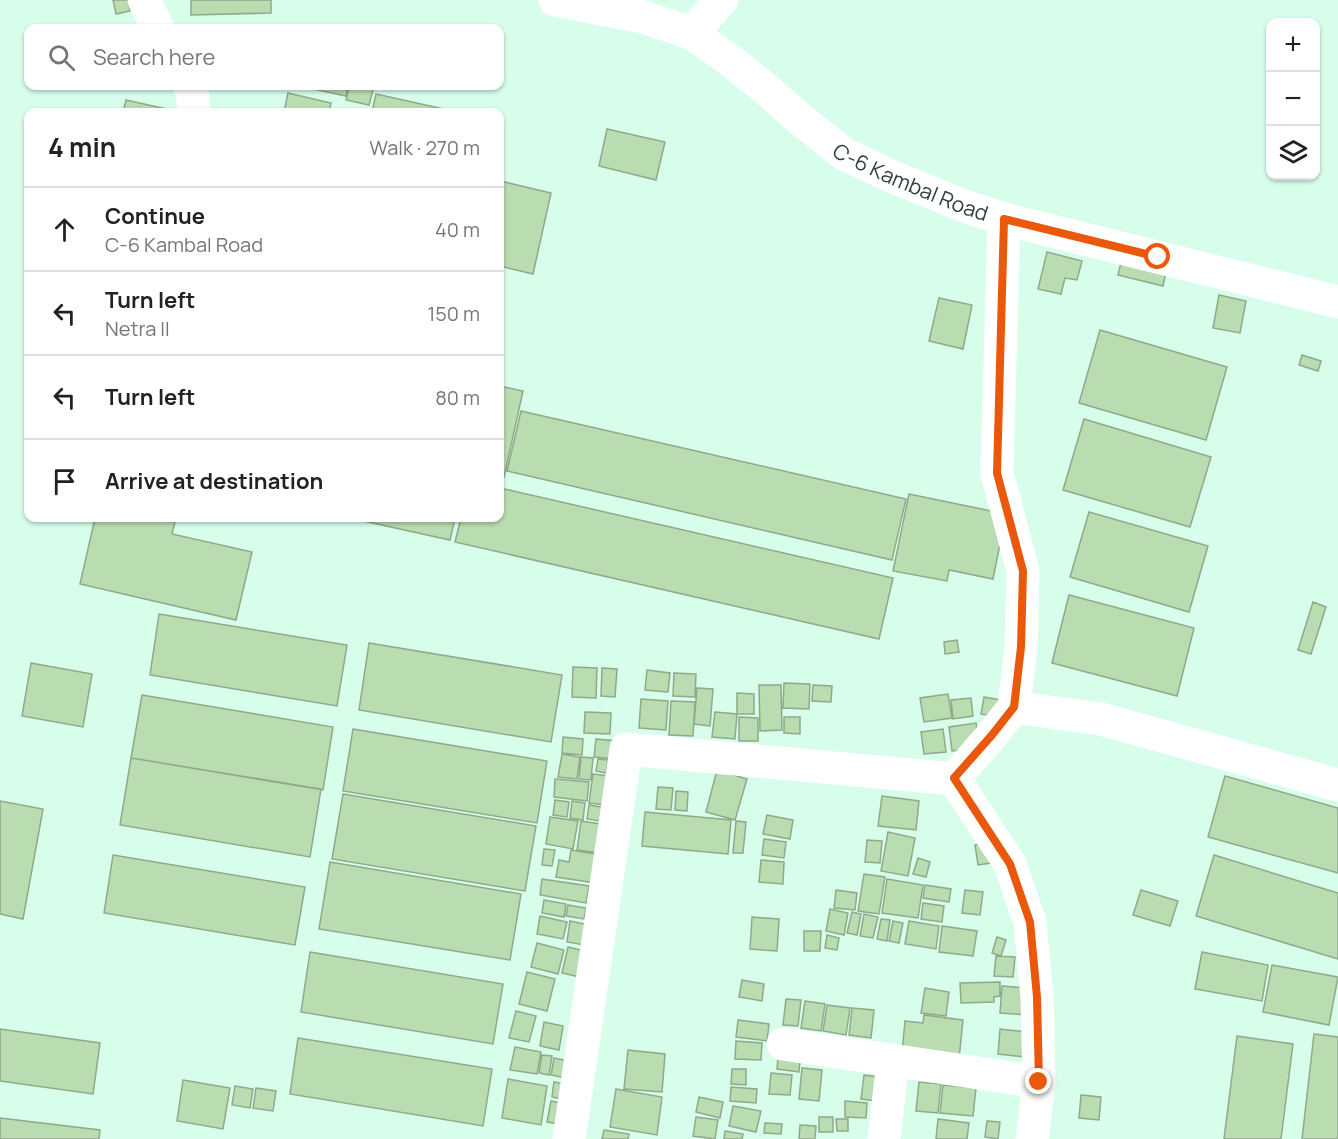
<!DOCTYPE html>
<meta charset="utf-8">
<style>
:root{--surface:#fff;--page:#f6f6f6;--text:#222;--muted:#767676;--line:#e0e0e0}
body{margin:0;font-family:Manrope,sans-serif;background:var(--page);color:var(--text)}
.controls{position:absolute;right:18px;top:18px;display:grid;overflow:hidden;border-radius:12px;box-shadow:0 2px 4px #0004}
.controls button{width:54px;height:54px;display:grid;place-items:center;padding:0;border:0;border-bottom:2px solid var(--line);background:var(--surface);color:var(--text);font:30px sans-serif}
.stop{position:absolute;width:18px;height:18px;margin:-14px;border:4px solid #ea580c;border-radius:50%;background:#fff}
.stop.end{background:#ea580c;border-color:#fff;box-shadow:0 2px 6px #0008}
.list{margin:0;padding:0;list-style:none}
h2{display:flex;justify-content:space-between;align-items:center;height:78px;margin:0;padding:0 24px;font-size:26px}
h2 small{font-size:20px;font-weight:400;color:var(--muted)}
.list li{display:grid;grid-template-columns:39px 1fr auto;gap:18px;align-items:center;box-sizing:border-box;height:84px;padding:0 24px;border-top:2px solid var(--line)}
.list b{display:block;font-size:22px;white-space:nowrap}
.list p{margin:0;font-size:20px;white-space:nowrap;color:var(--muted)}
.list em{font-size:20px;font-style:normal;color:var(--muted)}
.icon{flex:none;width:33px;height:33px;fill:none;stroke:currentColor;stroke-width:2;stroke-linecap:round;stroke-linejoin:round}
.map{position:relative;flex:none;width:1338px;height:1139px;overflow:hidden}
.search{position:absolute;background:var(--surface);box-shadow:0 2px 4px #0004;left:24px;top:24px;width:480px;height:66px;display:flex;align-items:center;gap:15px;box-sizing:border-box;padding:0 21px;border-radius:12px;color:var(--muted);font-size:22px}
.panel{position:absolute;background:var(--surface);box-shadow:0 2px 4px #0004;left:24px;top:108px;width:480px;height:414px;border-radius:12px}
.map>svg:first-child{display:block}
</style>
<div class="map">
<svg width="1338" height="1139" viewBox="0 0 1338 1139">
<rect width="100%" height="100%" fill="#d6feeb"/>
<path fill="#b9dcb0" stroke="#91a88b" stroke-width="1.5" d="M113,0H128L130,11L116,14Z
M191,0H271V13L191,15Z
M300,86H348L346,96Z
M349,86H374L369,105L346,100Z
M288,93L331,103L329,112H284Z
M376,94L457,112H372Z
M126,100L180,112H123Z
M607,129L665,142L656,180L599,166Z
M500,181L551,193L533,274L500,266Z
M1047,252L1082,261L1077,280L1065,278L1061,294L1038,289Z
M1122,258L1167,268L1163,286L1118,275Z
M1219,295L1246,301L1240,333L1213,328Z
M939,298L972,305L963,349L929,341Z
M1100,330L1227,367L1206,440L1079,403Z
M1302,355L1321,361L1318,371L1299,365Z
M500,386L523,391L504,477L500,476Z
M521,411L906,499L892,560L507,471Z
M1084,419L1211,457L1190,527L1063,490Z
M500,488L893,578L879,639L455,542L461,518H500Z
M909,494L1006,514L993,579L949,570L947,581L893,571Z
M1089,512L1208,546L1189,612L1070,577Z
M95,518H176L172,534L252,552L236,620L80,584Z
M350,518H455L450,540Z
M1069,595L1194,628L1177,696L1052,663Z
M1313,602L1326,607L1311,654L1298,650Z
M159,614L347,645L337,706L150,675Z
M957,640L959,652L945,654L944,642Z
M369,643L562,675L551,742L359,710Z
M31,663L92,674L83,727L22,716Z
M573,667L597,668L596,698L572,697Z
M602,668L617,669L615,697L601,696Z
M647,670L670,673L668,692L645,690Z
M674,673L696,674L695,697L673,696Z
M784,683L810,684L809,709L783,708Z
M759,685H781L782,730L760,731Z
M813,685L832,686L831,702L812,701Z
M697,688L713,689L710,726L694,724Z
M737,693L754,694V714H737Z
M948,694L952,718L924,722L920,698Z
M142,695L333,727L323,790L131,758Z
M984,697L1001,700L998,717L981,714Z
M971,698L973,716L953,719L951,700Z
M641,699L668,701L666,730L639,728Z
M671,701L695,702L693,736L669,735Z
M585,712L611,713L610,734L584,733Z
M715,712L737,714L735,739L712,737Z
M739,717L758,718V741H739Z
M784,717H800V734L784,733Z
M976,723L979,748L952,751L949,727Z
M353,729L547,761L537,823L343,791Z
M943,729L946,752L924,754L921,732Z
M563,737L583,739L582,755L562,753Z
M596,739L618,741L617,759L594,757Z
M562,754L580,757L577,779L558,777Z
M581,757L593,758L591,780L579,779Z
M131,758L321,789L310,857L120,825Z
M598,759L608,760L606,773L596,771Z
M717,770L747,779L735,820L706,812Z
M593,774L618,777L614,806L589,803Z
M1225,776L1338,808V873L1208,837Z
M555,779L589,782L587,801L554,797Z
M658,787L673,788L671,810L656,809Z
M676,791L688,792L687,811L675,810Z
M343,794L536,826L525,891L332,859Z
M882,796L919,801L916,830L878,826Z
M555,800L569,802L567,817L553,815Z
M0,801L43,809L23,919L0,914Z
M572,801L585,803L583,820L570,818Z
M589,805L614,809L612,823L587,819Z
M645,812L731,820L728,854L642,846Z
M767,815L793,820L790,839L763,834Z
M550,817L578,821L573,849L546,844Z
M581,821L613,826L609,854L577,850Z
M736,821L746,822L743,853H733Z
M888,832L915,838L908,876L881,871Z
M764,839L786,842L784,858L762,855Z
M867,840L882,841L880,863L865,862Z
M988,843L991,863L978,865L975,845Z
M544,849L555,850L552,866L542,865Z
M571,850L607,856L602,884L556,877L559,860L569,862Z
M113,855L305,887L295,945L104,913Z
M1214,855L1338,893V959L1196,916Z
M918,858L930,862L926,877L913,874Z
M761,860L784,862L783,884L759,882Z
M330,862L521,894L510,960L319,929Z
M864,874L885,877L879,914L858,911Z
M542,879L589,886L586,903L540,895Z
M887,879L923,885L918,918L882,913Z
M925,885L951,889L949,902L923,898Z
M836,890L857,893L855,910L834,908Z
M965,890L983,892L980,915L962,913Z
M1141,890L1178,901L1170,926L1133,915Z
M544,900L566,904L564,917L542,913Z
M923,903L944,906L942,922L921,919Z
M568,905L586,908L584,919L566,916Z
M830,909L848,913L844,935L826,931Z
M852,912L861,914L857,935L847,933Z
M864,914L878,917L873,938L860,936Z
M540,916L567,922L563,939L537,934Z
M752,917L779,919L777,951L750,949Z
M881,919L890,920L887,941L877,939Z
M570,921L594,926L590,946L567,942Z
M893,921L903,923L899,943L889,941Z
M909,921L939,926L936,949L905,944Z
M942,926L977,931L973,956L939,952Z
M804,931H821L820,951H804Z
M827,935L839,938L837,950L825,948Z
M997,937L1006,940L1001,956L992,953Z
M537,943L564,950L558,974L531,967Z
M568,947L593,953L588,979L562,973Z
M310,952L503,984L493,1044L301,1012Z
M1202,952L1268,965L1262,1001L1195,989Z
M996,956L1015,957L1013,977L994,976Z
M1272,965L1338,977L1329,1025L1263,1012Z
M527,972L555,979L547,1011L519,1004Z
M742,980L764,984L762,1001L739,997Z
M1000,982V996L994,997V1002L961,1003L960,983Z
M1002,986L1030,988L1028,1015L1000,1013Z
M925,988L949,992L946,1016L921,1013Z
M786,999L801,1000L798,1026L783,1025Z
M805,1001L825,1004L821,1031L801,1028Z
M827,1005L850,1008L846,1035L823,1031Z
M852,1008L874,1010L871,1038L849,1035Z
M516,1011L536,1016L529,1042L509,1038Z
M924,1015L963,1020L959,1059L902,1052L905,1021L923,1023Z
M738,1020L769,1024L767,1041L736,1037Z
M544,1022L563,1026L559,1050L540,1046Z
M0,1029L100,1043L93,1094L0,1081Z
M1000,1029L1028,1032L1025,1057L998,1054Z
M1314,1034L1338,1037V1139H1302Z
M1237,1036L1293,1044L1281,1139H1224Z
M298,1038L492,1069L483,1126L290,1094Z
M736,1041L762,1043L761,1060L735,1059Z
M515,1047L541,1052L537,1074L510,1070Z
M628,1050L665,1054L662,1092L624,1089Z
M542,1055L552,1056L549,1075L539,1073Z
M554,1058L578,1063L576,1080L551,1075Z
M778,1058L800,1060L799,1072L777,1069Z
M802,1068L822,1070L819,1101L799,1099Z
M732,1069H746V1085L731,1084Z
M771,1073L792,1075L790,1095L769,1094Z
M864,1075L879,1077L876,1101L861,1099Z
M508,1079L547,1086L541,1125L502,1118Z
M183,1080L230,1088L223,1129L177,1121Z
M554,1082L575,1086L573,1101L552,1097Z
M919,1082L941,1084L938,1113L916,1111Z
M943,1085L976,1088L973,1116L940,1113Z
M235,1086L253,1089L250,1108L232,1105Z
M731,1087L757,1089L756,1103L730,1101Z
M256,1088L276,1091L273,1111L253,1108Z
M616,1089L662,1097L657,1135L610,1127Z
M1081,1095L1101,1097L1099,1120L1079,1118Z
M699,1097L723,1102L720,1118L696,1112Z
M551,1101L570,1105L567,1125L547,1122Z
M845,1101L867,1103L866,1118L845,1117Z
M733,1106L761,1111L756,1132L729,1126Z
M696,1117L718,1120L715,1139L693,1136Z
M819,1117H833V1132H819Z
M0,1118L100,1130L99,1139H0Z
M836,1119H848V1131H837Z
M938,1119L969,1123L967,1139H936Z
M987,1121L1000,1122L998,1139L985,1137Z
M765,1123L782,1124L781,1134L764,1133Z
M800,1125L816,1126L815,1139H799Z
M604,1130L629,1134L628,1139H602Z
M725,1131L743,1134L742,1139H724Z"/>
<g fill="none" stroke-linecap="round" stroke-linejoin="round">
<g stroke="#fff" stroke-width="33">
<path d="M144,0L158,28"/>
<path id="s1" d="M555,0L643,17L691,33L727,58L761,85L800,119L844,154L891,176L964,206L1004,219L1338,302"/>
<path d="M691,33L722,0"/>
<path d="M189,86L192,90L194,112"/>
<path d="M1014,707L1101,719L1338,785"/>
<path d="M954,779L992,735L1014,707L1021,647L1023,571L997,473L1004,219"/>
<path d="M954,779L1010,864L1030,922L1037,997L1039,1082L1032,1139"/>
<path d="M783,1044L1039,1082"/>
<path d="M569,1139L626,749L954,779"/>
<path d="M884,1139L893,1061"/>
</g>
</g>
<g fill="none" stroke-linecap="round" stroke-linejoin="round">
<path stroke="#ea580c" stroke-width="8" d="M1039,1082L1037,997L1030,922L1010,864L954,778L992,735L1014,707L1021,647L1023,571L997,473L1004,219L1158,257"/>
</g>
<g text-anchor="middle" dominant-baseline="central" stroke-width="6" stroke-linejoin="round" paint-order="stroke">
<g font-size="21" fill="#304038" stroke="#fff">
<text stroke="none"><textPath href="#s1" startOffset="408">C-6 Kambal Road</textPath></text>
</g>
</g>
</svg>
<div class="controls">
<button>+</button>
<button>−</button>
<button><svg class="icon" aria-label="layers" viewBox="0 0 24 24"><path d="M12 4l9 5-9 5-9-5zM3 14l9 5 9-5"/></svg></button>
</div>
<div class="stop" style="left:1158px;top:257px"></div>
<div class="stop end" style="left:1039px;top:1082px"></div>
<div class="search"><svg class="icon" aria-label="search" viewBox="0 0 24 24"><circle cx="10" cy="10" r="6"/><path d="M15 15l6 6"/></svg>Search here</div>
<section class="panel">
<h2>4 min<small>Walk · 270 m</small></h2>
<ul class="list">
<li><svg class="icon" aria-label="ahead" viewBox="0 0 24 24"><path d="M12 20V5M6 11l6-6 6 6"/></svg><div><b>Continue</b><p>C-6 Kambal Road</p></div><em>40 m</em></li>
<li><svg class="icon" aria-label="left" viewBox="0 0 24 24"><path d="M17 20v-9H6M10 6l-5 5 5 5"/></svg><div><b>Turn left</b><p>Netra II</p></div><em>150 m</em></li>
<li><svg class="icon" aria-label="left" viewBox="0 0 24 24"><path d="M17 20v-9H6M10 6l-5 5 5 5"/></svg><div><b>Turn left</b></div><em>80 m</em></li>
<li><svg class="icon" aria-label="arrive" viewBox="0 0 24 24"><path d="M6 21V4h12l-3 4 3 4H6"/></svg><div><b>Arrive at destination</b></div></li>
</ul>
</section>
</div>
